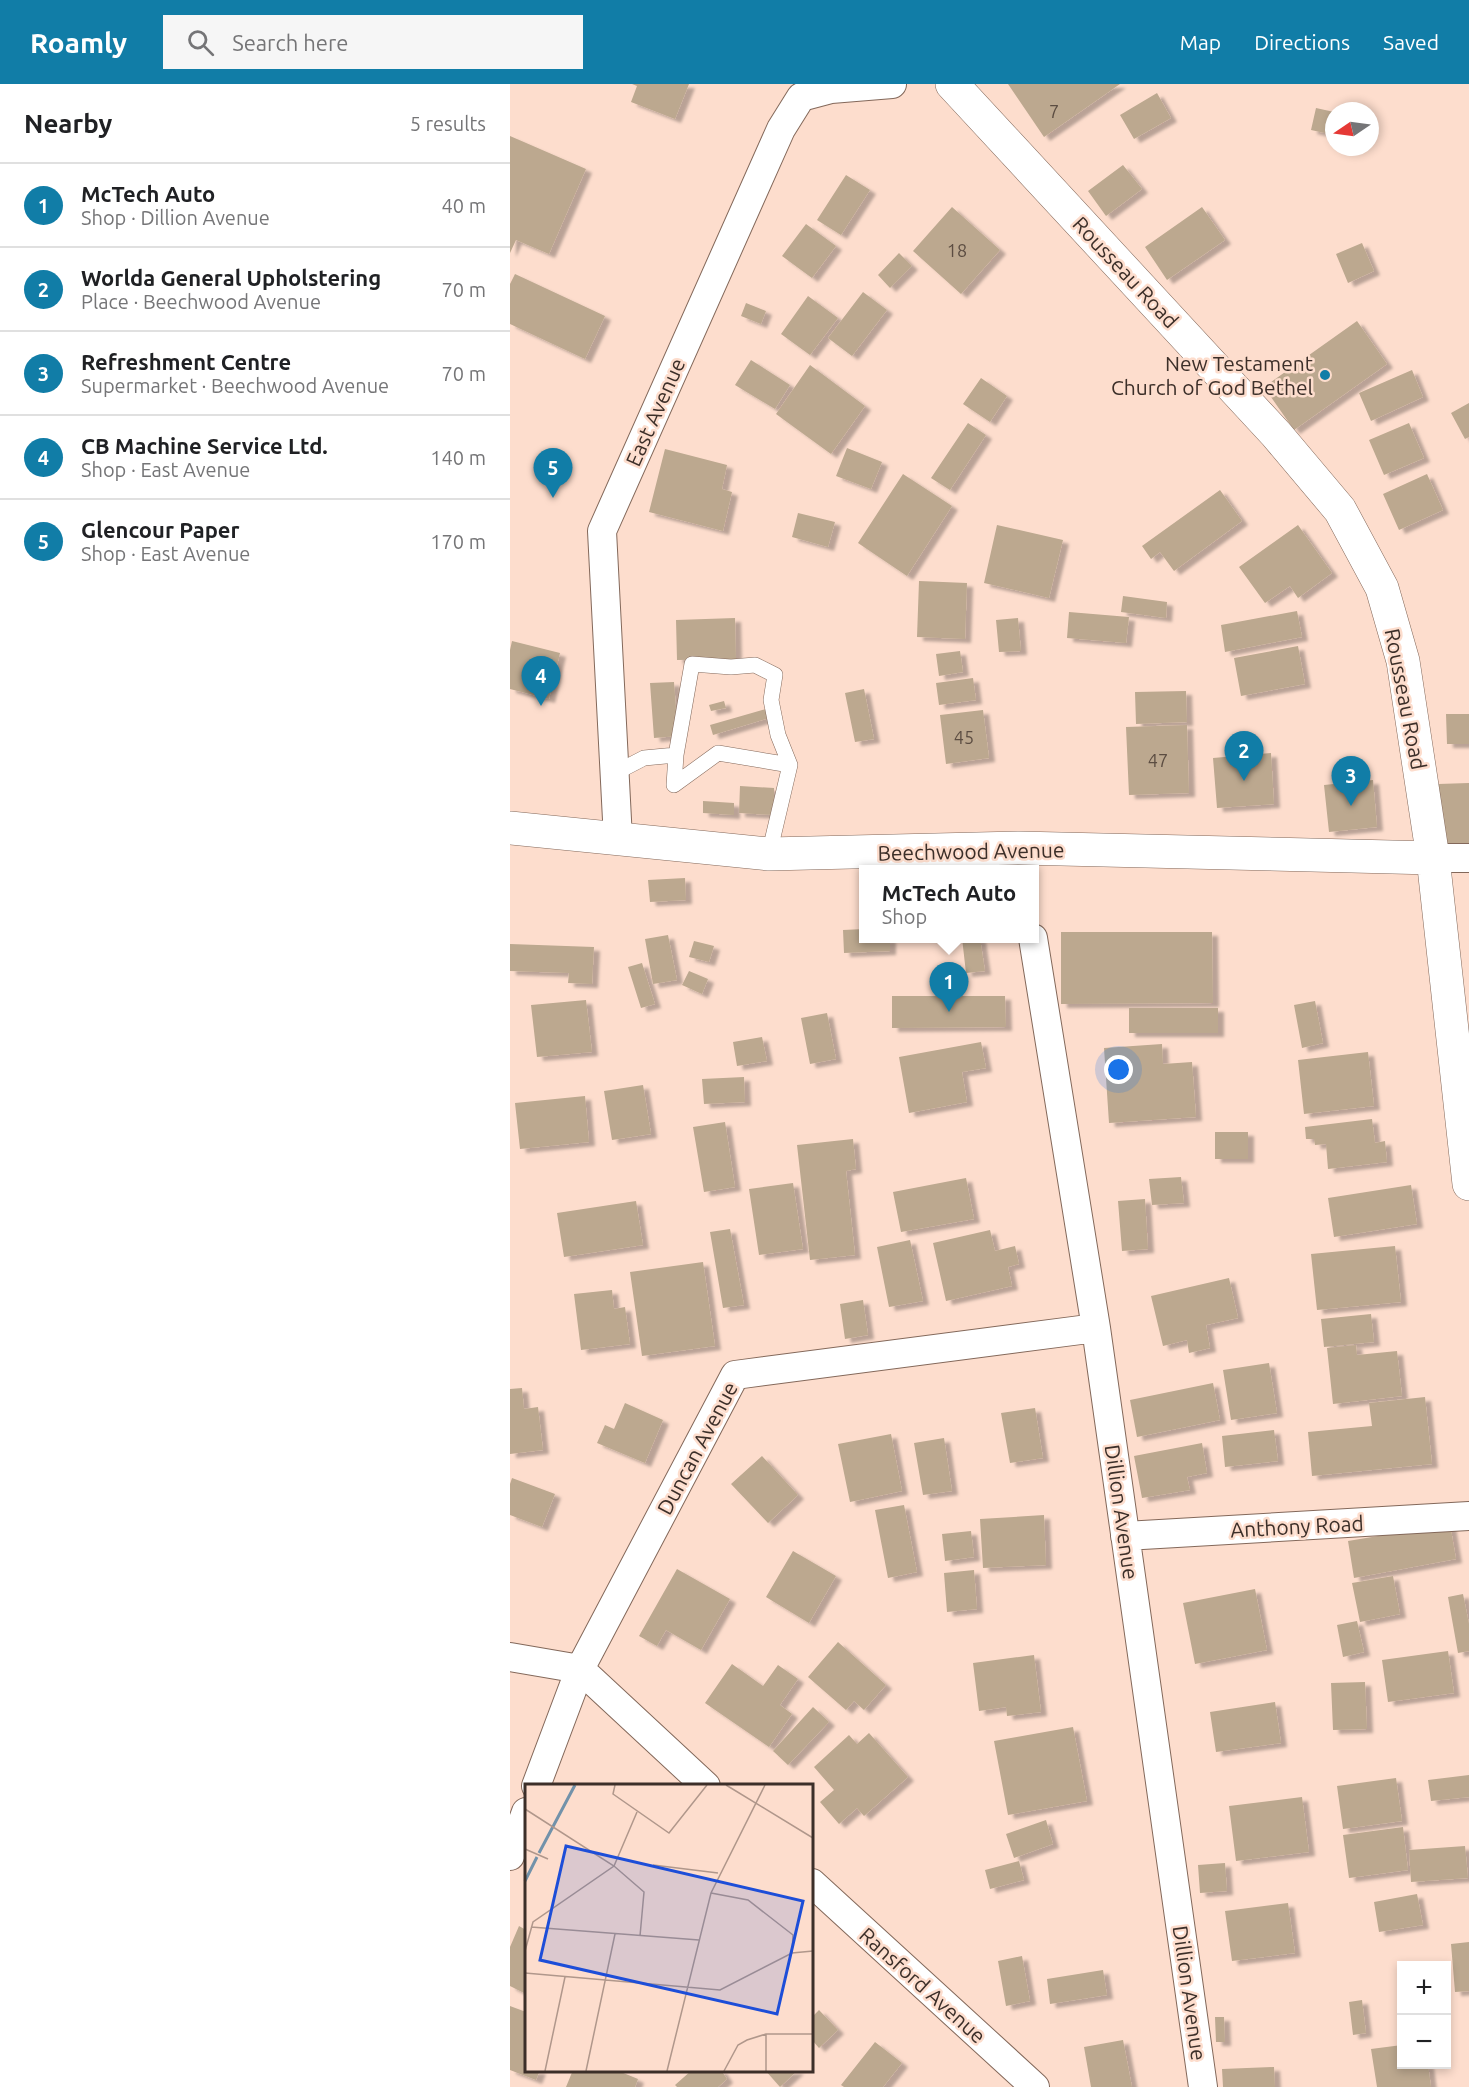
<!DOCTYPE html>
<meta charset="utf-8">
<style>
:root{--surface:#fff;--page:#f6f6f6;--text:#202124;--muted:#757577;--line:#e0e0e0;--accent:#117da7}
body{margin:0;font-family:Ubuntu,sans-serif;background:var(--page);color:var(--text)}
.controls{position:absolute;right:18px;bottom:18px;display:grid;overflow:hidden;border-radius:0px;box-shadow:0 3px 9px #0003}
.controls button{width:54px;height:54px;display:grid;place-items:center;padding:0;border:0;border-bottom:2px solid var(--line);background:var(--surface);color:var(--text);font:30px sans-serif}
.compass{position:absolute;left:815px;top:18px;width:54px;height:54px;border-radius:50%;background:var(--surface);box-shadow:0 3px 9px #0003;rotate:257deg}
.you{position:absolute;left:609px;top:986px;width:21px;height:21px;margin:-15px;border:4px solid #fff;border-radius:50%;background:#1a73e8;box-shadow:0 0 0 9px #1a73e833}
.badge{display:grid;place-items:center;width:39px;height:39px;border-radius:50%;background:var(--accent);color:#fff;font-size:20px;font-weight:700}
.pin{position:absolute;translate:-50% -50px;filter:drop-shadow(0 2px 3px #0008)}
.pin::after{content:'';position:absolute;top:32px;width:21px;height:18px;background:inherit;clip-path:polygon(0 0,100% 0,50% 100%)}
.popup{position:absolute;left:349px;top:781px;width:180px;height:78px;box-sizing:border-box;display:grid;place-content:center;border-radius:0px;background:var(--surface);filter:drop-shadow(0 2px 4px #0005);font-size:20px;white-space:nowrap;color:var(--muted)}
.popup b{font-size:22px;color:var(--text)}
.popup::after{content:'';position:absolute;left:50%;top:100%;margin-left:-12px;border:12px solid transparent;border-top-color:var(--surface)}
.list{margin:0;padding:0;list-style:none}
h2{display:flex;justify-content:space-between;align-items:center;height:78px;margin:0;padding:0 24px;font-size:26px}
h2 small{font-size:20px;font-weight:400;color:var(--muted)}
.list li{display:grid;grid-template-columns:39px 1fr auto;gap:18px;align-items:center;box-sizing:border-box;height:84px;padding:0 24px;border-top:2px solid var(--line)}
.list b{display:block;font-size:22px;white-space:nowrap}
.list p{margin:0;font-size:20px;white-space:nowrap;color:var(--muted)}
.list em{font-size:20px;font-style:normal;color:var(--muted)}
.icon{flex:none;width:33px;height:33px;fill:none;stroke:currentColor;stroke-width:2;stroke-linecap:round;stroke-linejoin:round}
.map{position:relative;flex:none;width:959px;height:2003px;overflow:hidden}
header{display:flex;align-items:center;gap:36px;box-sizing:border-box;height:84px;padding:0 30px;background:var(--accent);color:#fff}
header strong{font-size:28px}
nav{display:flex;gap:33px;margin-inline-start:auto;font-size:21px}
.search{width:420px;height:54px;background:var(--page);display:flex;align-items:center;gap:15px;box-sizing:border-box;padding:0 21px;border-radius:0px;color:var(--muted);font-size:22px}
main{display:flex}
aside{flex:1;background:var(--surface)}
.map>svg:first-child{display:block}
</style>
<header>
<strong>Roamly</strong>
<div class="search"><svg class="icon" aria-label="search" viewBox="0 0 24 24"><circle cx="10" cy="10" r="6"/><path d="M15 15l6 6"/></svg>Search here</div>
<nav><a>Map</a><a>Directions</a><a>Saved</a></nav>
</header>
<main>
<aside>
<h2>Nearby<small>5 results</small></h2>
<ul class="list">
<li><span class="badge">1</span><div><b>McTech Auto</b><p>Shop · Dillion Avenue</p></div><em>40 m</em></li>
<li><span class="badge">2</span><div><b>Worlda General Upholstering</b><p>Place · Beechwood Avenue</p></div><em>70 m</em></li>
<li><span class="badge">3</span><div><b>Refreshment Centre</b><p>Supermarket · Beechwood Avenue</p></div><em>70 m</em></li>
<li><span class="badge">4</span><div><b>CB Machine Service Ltd.</b><p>Shop · East Avenue</p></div><em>140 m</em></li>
<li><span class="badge">5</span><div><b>Glencour Paper</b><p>Shop · East Avenue</p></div><em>170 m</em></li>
</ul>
</aside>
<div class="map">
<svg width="959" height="2003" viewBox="0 0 959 2003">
<defs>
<filter id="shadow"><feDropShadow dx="6" dy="4" stdDeviation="1.5" flood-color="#0004"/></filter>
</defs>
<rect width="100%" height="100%" fill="#fdddcd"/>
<path fill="#bca88f" filter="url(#shadow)" d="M122,0H179L165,35L121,18L127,2Z
M498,0H610L534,53Z
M647,9L661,34L624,55L610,31Z
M806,24L824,28V51L801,46Z
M0,52L76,85L39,170L6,156L0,169Z
M613,81L632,105L596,132L578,107Z
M336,91L360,106L331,151L307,136Z
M442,123L490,166L451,210L403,167Z
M692,123L715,156L657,196L635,163Z
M296,140L326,162L302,194L272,172Z
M852,159L864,187L838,199L826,170Z
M389,169L402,182L380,204L368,191Z
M5,190L95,232L75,275L0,240V200Z
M353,208L377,226L342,272L318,254Z
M298,212L328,234L300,271L271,250Z
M236,219L256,227L251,240L231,232Z
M847,237L877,280L784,346L754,303Z
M241,276L280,301L265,325L225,301Z
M300,281L355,322L321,370L266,330Z
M902,286L913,313L861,337L849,309Z
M471,294L497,312L480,338L453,320Z
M959,319V353L955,355L941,329Z
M458,339L476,351L440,406L421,394Z
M899,339L914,374L874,391L859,356Z
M337,364L372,378L361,405L326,392Z
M155,365L217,381L212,405L222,408L213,447L139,428Z
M393,390L442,422L397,492L348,459Z
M917,390L933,426L889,446L873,410Z
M710,406L732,437L664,487L650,468L641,475L632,462Z
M288,429L325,438L318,463L282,453Z
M487,441L553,456L539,514L474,499Z
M788,441L822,489L788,514L780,502L755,519L729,483Z
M409,497L457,499L455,555L407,553Z
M613,512L657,518L656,534L611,528Z
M787,527L792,553L715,568L711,541Z
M559,528L619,533L616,559L557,554Z
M225,534L226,575L167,576L166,536Z
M508,534L511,567L489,568L486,536Z
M2,557L50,569L39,615L0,605V566Z
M788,562L795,600L731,612L724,574Z
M450,567L453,588L429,592L426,570Z
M463,594L466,616L429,621L426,599Z
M164,598L168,652L144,654L140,599Z
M354,605L364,655L345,658L335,609Z
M676,607L677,638L626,640L625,608Z
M214,617L216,624L201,627L199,621Z
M256,625L259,634L203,651L200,641Z
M473,626L479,674L436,680L430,631Z
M936,630H959V660H937Z
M677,641L679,709L619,711L616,643Z
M761,669L764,720L707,724L703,674Z
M863,696L867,743L819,748L814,701Z
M959,699V760L931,762L928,700Z
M230,702L264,704V731L229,729Z
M193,717L224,719V731L193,729Z
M175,794L176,816L140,818L138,796Z
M354,845V854H380V867L334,869L333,846Z
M551,848H702L703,919L551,920Z
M158,851L167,896L143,900L135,855Z
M452,854H470L475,887L456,889Z
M184,857L204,862L199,878L179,873Z
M0,860L84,863L82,900L58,899L59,889L0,887Z
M132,879L145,920L131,924L118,883Z
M179,887L198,895L192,910L172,901Z
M382,912H495L496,943L382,944Z
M76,916L82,968L27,973L21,921Z
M805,917L813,959L792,964L784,921Z
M619,924H708V949H619Z
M317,929L326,975L300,980L291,934Z
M252,953L257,977L227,982L223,958Z
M471,958L476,984L452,988L457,1018L399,1029L389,973Z
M652,960L653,980L682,978L686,1033L599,1039L594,964Z
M858,968L864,1022L794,1030L788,976Z
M234,993L235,1018L194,1020L192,995Z
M133,1001L141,1050L102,1056L94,1007Z
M75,1012L79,1058L10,1065L5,1019Z
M862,1035L865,1059L875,1057L877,1078L818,1085L816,1060L805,1061L804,1055H796L795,1043Z
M215,1038L225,1103L194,1108L183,1043Z
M705,1048H738V1075H705Z
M343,1055L346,1085L336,1087L345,1171L300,1176L287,1061Z
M671,1093L674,1119L642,1121L639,1095Z
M456,1094L464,1135L391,1148L383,1108Z
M283,1099L293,1165L249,1171L239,1105Z
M901,1101L907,1140L824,1153L818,1114Z
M635,1115L638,1165L612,1167L608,1117Z
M126,1117L133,1161L54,1173L47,1129Z
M220,1145L234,1221L213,1224L200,1148Z
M480,1146L485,1167L505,1162L509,1180L498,1183L502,1202L436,1217L423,1159Z
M400,1156L413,1217L379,1223L367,1163Z
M885,1162L891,1218L807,1226L801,1170Z
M193,1178L205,1262L132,1272L120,1188Z
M719,1194L728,1234L696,1241L700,1264L679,1269L677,1256L653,1262L641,1212Z
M102,1206L104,1225L115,1223L120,1260L71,1266L64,1210Z
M353,1216L358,1251L335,1255L330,1220Z
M861,1230L864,1258L814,1263L811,1235Z
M846,1261L847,1271L887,1267L892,1312L823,1320L817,1264Z
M759,1279L767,1329L721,1336L713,1286Z
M703,1299L710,1336L627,1353L620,1316Z
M12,1304L14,1325L28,1323L33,1366L0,1370V1305Z
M915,1313L922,1380L802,1392L798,1348L862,1342L859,1319Z
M115,1319L153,1336L135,1379L87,1359L95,1341L104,1345Z
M525,1324L533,1374L500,1379L491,1329Z
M764,1346L768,1377L715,1383L712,1352Z
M381,1350L392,1407L340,1418L328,1360Z
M434,1354L442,1407L413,1411L404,1359Z
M692,1359L697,1389L677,1393L680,1406L632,1414L624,1372Z
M252,1372L288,1411L258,1439L221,1400Z
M2,1394L45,1410L32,1443L0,1431V1400Z
M394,1421L407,1488L378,1494L365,1426Z
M534,1431L536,1481L473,1484L470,1435Z
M940,1440L946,1475L844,1494L838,1457Z
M461,1447L464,1473L435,1477L432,1450Z
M283,1467L326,1492L299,1539L256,1513Z
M167,1485L220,1515L191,1566L156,1546L147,1562L129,1552Z
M464,1486L467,1525L437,1528L434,1489Z
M883,1492L890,1530L850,1538L842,1499Z
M745,1505L757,1566L685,1580L673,1519Z
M953,1510L959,1540V1567L948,1569L938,1513Z
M847,1537L854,1568L833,1573L827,1541Z
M328,1558L376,1601L354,1626L344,1617L336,1626L298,1593Z
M938,1567L944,1609L878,1618L872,1576Z
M524,1571L531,1628L497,1632L496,1623L469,1627L463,1579Z
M222,1580L253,1602L268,1581L288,1595L270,1621L282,1630L259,1663L195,1619Z
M855,1598L857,1645L823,1646L821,1599Z
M765,1618L771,1659L706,1668L700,1628Z
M303,1623L319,1638L278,1681L263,1667Z
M563,1643L577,1717L498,1731L484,1657Z
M359,1649L398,1693L354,1732L347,1724L329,1740L310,1718L324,1706L304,1683L339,1651L347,1660Z
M959,1691V1713L921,1717L918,1696Z
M886,1694L892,1737L833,1745L827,1702Z
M792,1713L799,1768L726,1777L719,1722Z
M536,1736L543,1760L504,1774L496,1750Z
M893,1743L898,1786L839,1794L833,1751Z
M955,1762L958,1794L901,1798L899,1766Z
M509,1777L514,1796L480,1805L475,1786Z
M715,1779L717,1807L690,1809L688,1781Z
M907,1810L913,1841L869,1848L864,1818Z
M778,1819L785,1869L722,1877L715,1827Z
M9,1842L16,1846V1910L0,1902V1863Z
M959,1858V1907L945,1908L941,1860Z
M512,1872L520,1917L496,1922L488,1877Z
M593,1886L597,1911L540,1920L537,1895Z
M852,1916L856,1949L843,1951L839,1918Z
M0,1922L16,1928V1986H30L26,1996L0,1986Z
M309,1926L328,1946L309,1964L302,1956V1933Z
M705,1933H714L715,1958H706Z
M613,1956L622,2003H581L574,1963Z
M365,1958L392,1979L373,2003H334L331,2001Z
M892,1961V1980H918L921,2003H867L861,1965Z
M764,1983L765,2003H713L712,1985Z
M63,1986H106L128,1995L125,2003H56Z
M182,1986H211L217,1995L208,2003H167L165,2001Z
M255,1986H288L270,2003Z"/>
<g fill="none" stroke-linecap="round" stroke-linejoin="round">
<g stroke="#83685a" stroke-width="16">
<path id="lane" d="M166,671L164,701L208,669L280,681
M105,689L134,674L166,671L182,580L221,583L245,581L265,591L261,616L268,651L280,681L259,770"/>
</g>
<g stroke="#83685a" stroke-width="30">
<path id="street" d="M108,755L92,447L271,45L291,13L321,5L382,0
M923,774H959
M523,854L586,1244L693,2003
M615,1452L959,1432
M0,1573L70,1585L196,1702
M26,1702L70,1585L225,1291L586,1244
M0,1772L16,1728
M302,1799L525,2003"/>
</g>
<g stroke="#83685a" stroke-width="34">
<path id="secondary" d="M442,0L766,350L830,426L872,504L893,577L923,774L959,1100
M0,744L259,770L509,764L923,774"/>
</g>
<use href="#lane" stroke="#fff" stroke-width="15"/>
<use href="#street" stroke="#fff" stroke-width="28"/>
<use href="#secondary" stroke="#fff" stroke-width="33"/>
</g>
<circle fill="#117da7" stroke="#fdddcd" stroke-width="2" cx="815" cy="291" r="6"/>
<g text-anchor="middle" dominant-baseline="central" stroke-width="5" stroke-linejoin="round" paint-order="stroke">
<g font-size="18" fill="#5c4d42">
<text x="544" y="27">7</text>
<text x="447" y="166">18</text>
<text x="454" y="653">45</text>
<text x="648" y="676">47</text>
</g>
<g font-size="21" fill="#3c2f29" stroke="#fdddcd">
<text transform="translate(616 188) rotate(47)">Rousseau Road</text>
<text transform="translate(145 328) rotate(-66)">East Avenue</text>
<text transform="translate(896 615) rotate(79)">Rousseau Road</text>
<text transform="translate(461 767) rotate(-1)">Beechwood Avenue</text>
<text transform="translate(187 1364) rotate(-62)">Duncan Avenue</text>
<text transform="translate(612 1428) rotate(82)">Dillion Avenue</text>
<text transform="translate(787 1442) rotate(-3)">Anthony Road</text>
<text transform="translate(413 1901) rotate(42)">Ransford Avenue</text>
<text transform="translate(680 1909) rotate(82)">Dillion Avenue</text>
</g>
<g font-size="21" fill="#3c2f29" stroke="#fdddcd" text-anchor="end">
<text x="803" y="279">New Testament<tspan x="803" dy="24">Church of God Bethel</tspan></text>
</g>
</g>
<g transform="translate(15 1700)">
<rect width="288" height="288" fill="#fdddcd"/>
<path fill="none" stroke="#7292aa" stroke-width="3" d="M14,69L50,1M0,97L12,73"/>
<path fill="none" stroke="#b0978b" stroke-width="1.5" d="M90,1L88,10L144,49L182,1M201,1L288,54M0,25L89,82L119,108L115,152M0,65L23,75M128,81L193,89M186,109L223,116L268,151L267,169M6,143L174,156M0,167L8,138L89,82L112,28M0,189L195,206L267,169L288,167M20,287L40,193M61,287L90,150M142,287L186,109L240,1M199,287L213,261L222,256L241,250H288M241,287V250"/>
<path fill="#1d4ed8" fill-opacity="0.15" stroke="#1d4ed8" stroke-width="3" d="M41,62L278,117L252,230L15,176Z"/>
<rect width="288" height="288" fill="none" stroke="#3c2f29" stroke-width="3"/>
</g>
</svg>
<div class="controls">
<button>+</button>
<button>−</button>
</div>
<svg class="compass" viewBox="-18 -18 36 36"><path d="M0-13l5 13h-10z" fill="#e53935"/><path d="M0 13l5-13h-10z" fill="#757577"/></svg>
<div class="you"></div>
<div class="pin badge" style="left:439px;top:928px">1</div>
<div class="popup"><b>McTech Auto</b>Shop</div>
<div class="pin badge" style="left:734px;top:697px">2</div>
<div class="pin badge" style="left:841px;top:722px">3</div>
<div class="pin badge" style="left:31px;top:622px">4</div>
<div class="pin badge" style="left:43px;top:414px">5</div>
</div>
</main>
